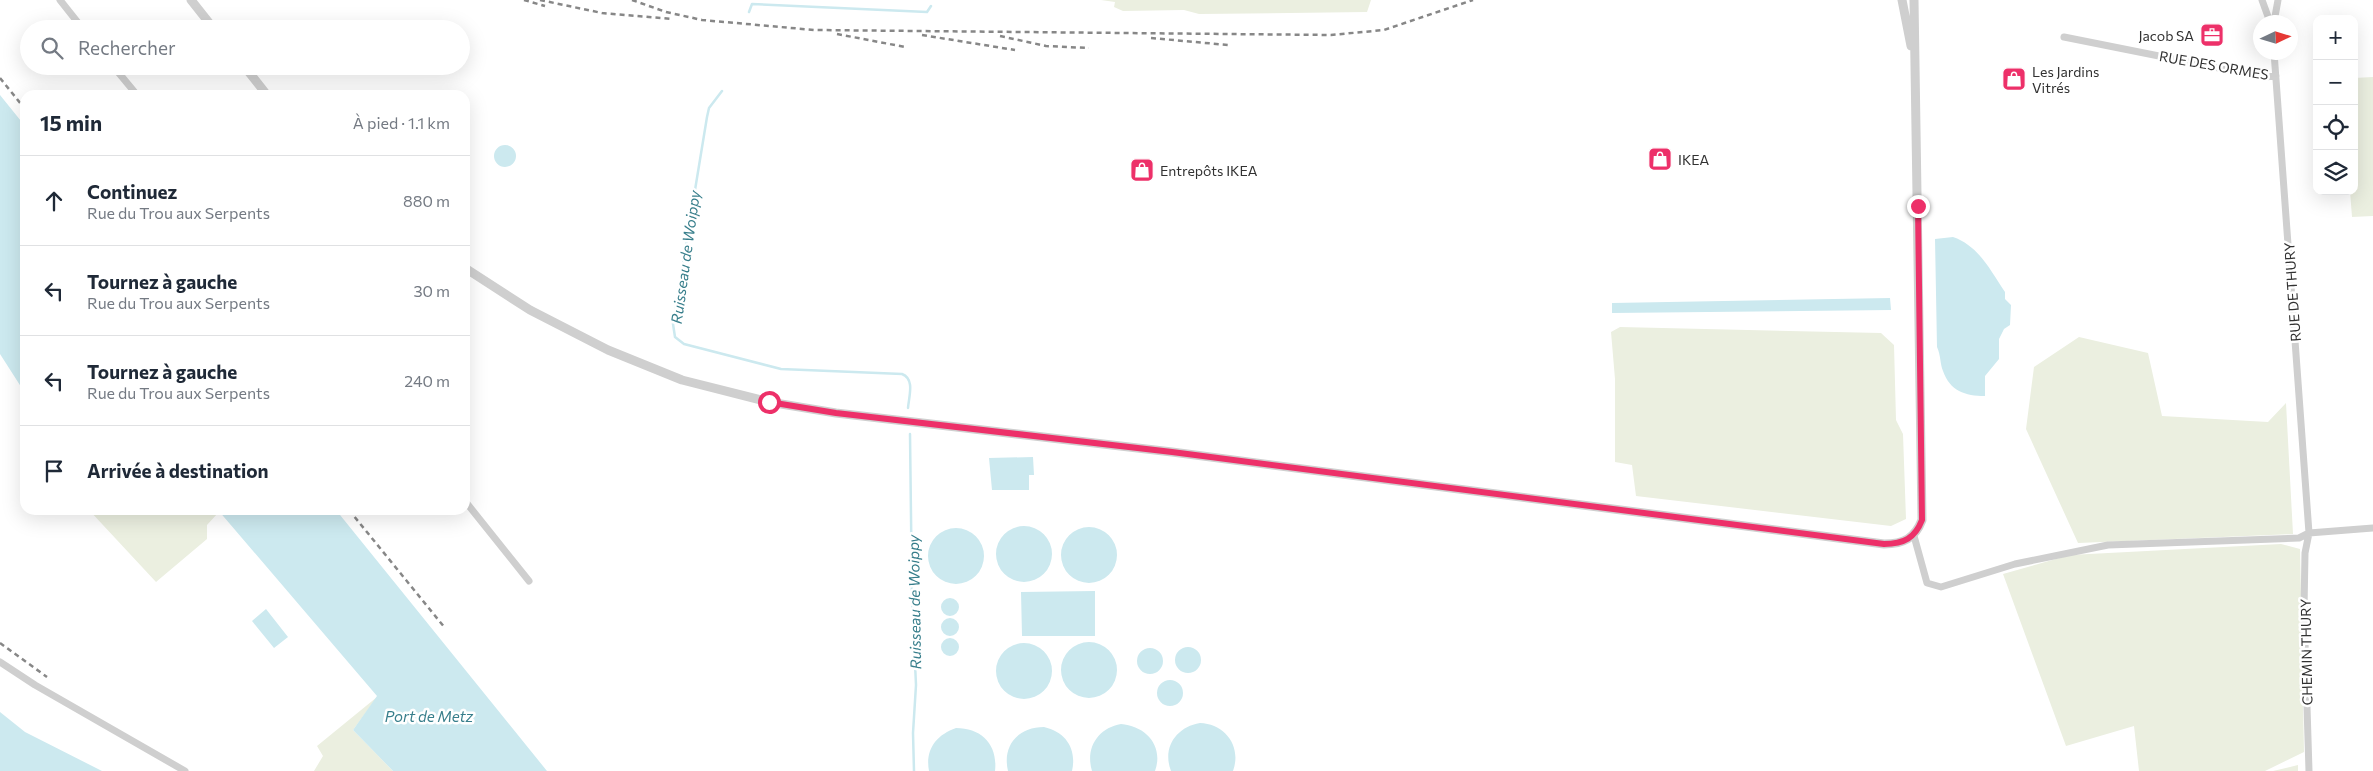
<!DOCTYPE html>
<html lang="fr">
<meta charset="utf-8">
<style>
:root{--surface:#fff;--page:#f2f2f3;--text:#1f2937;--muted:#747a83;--line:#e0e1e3}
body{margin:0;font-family:Commissioner,sans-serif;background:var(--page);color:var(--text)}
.controls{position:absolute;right:15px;top:15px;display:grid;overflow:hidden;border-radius:10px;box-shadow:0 5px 20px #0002}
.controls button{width:45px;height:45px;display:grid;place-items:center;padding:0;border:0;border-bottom:1px solid var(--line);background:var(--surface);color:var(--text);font:25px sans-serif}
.compass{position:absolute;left:2253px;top:15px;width:45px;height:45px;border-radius:50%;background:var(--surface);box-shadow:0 5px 20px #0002;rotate:86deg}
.stop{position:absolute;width:15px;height:15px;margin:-11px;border:4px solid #ed3069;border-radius:50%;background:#fff}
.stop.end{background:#ed3069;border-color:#fff;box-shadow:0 1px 5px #0008}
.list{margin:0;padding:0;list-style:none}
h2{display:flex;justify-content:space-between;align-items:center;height:65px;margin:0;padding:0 20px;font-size:21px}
h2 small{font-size:16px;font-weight:400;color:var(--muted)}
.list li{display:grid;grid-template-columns:32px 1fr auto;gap:15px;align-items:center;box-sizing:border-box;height:90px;padding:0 20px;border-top:1px solid var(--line)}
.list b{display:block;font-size:19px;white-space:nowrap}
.list p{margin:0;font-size:16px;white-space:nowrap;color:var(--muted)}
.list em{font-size:16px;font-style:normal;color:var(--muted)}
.icon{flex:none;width:28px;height:28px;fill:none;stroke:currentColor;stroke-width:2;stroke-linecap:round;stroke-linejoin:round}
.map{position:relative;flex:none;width:2373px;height:771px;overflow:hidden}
.search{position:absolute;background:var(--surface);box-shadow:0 5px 20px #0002;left:20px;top:20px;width:450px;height:55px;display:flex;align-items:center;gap:12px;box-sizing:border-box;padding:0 18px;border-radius:28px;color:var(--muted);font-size:19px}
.panel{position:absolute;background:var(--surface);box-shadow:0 5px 20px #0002;left:20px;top:90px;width:450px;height:425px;border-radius:15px}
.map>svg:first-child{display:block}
</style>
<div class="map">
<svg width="2373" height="771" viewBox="0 0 2373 771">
<rect width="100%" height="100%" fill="#fff"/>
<path fill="#ebefe0" d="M1101,0H1371L1367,12L1199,14L1184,10L1123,11L1114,7L1115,2Z
M2373,77V216L2352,217L2350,191H2354V78Z
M1620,327L1881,333L1894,345L1896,420L1903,434L1906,519L1891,526L1636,496L1632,465L1615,462V379L1611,332Z
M2079,337L2148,353L2162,416L2268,422L2286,403L2293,534L2078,543L2026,429L2034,367Z
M89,510H215L218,513L207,525V539L156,582Z
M2281,544L2300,549L2304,752L2265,771H2139L2134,726L2066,746L2003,574L2070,555Z
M377,697L353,730L393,771H314L323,756L317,746Z
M2298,765V771H2273Z"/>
<path fill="#cce9ef" d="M0,95L25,126V393L0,354Z
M494 156a11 11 0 1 1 22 0a11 11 0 1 1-22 0Z
M1953,237C1979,246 1990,270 2005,292V299L2011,305L2010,325L2004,329L1999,339V359L1985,376V396C1965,396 1950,391 1943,371C1940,364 1941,356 1937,347L1935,239Z
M1890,298L1891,310L1612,313V303Z
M1033,457L1034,475H1029V490H992L989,458Z
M218,510H336L547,771H393L353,730L377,696Z
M996 554a28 28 0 1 1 56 0a28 28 0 1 1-56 0Z
M1061 555a28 28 0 1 1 56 0a28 28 0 1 1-56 0Z
M928 556a28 28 0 1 1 56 0a28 28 0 1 1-56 0Z
M1095,591V636H1022L1021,592Z
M941 607a9 9 0 1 1 18 0a9 9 0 1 1-18 0Z
M266,609L288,637L274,648L252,621Z
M941 627a9 9 0 1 1 18 0a9 9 0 1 1-18 0Z
M941 647a9 9 0 1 1 18 0a9 9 0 1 1-18 0Z
M1061 670a28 28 0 1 1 56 0a28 28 0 1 1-56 0Z
M996 671a28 28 0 1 1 56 0a28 28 0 1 1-56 0Z
M1175 660a13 13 0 1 1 26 0a13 13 0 1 1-26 0Z
M1137 661a13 13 0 1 1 26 0a13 13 0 1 1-26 0Z
M1157 693a13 13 0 1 1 26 0a13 13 0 1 1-26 0Z
M0,712L25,732L102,771H0Z
M1200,723C1225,724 1242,746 1233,771H1171C1162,748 1176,727 1200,723Z
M1121,724C1146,726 1164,746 1155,771H1092C1085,748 1098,728 1121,724Z
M1044,727C1066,732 1077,749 1072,771H1008C1002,746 1018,727 1044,727Z
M956,728C982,728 998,745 995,771H929C925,750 936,735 956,728Z"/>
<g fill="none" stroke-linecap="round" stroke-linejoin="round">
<path stroke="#cce9ef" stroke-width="2.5" d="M749,12L752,4L927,12L931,6
M722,91L709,108L707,117L673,324L675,337L684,344L781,369L902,374C915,379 909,396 908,408
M910,434L912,598L916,685L913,733L914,771"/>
<path stroke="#cfcfcf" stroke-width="7" d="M60,0L83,29
M2262,0L2270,22
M2274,22L2278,0
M2064,37L2264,77L2276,76
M2274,52L2309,533L2305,553L2304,609L2309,771
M113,66L137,95
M465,501L529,581
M1914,536L1927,583L1941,587L2015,564L2108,545L2299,538L2309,533L2373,528
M0,662L35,685L185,771"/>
<path stroke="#cfcfcf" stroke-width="9" d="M191,0L214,29
M1902,0L1911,46
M244,66L267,95
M465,268L530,310L608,350L682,380L769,402L836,413L1172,452L1884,544C1904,544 1915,538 1922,520L1914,0"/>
<path stroke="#878787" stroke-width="2.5" stroke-dasharray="5 4" stroke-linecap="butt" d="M524,0L545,6
M540,0L602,13L673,19
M632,0L666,12L702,20L814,30L1331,35L1384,30L1473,0
M837,34L905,47
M922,35L1015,50
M1000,36L1046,46L1089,48
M1151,38L1228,45
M0,78L25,109
M349,510L445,628
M0,643L47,677"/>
</g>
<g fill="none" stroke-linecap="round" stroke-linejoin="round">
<path stroke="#ed3069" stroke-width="6" d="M769,402L836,413L1172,452L1884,544C1904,544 1915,538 1922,520L1918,206"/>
</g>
<defs>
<g id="office-square" transform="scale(1.25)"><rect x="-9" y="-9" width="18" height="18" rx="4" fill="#ed3069" stroke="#fff"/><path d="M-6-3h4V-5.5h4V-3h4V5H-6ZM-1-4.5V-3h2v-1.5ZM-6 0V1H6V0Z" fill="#fff"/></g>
<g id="shop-square" transform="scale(1.25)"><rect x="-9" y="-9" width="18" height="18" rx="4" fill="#ed3069" stroke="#fff"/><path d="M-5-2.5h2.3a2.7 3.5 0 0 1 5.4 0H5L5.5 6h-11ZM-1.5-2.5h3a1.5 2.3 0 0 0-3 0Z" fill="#fff"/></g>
</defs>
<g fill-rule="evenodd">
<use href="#office-square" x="2212" y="35"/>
<use href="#shop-square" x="2014" y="79"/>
<use href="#shop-square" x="1660" y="159"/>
<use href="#shop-square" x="1142" y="170"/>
</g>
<g text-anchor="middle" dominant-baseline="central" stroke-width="5" stroke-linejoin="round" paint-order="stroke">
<g font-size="14" fill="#323232" stroke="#fff" text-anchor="start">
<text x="2194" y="35" text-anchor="end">Jacob SA</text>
<text x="2032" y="71">Les Jardins<tspan x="2032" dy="16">Vitrés</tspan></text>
<text x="1678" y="159">IKEA</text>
<text x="1160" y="170">Entrepôts IKEA</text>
</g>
<g font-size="14" fill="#323232" stroke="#fff">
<text transform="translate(2214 65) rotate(10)">RUE DES ORMES</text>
<text transform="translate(2292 292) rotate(-94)">RUE DE THURY</text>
<text transform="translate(2306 652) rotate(-91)">CHEMIN THURY</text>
</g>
<g font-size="15" font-style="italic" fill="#377e8b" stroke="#fff">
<text transform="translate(685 257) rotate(-82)">Ruisseau de Woippy</text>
<text transform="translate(914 602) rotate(-91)">Ruisseau de Woippy</text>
<text x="429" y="716">Port de Metz</text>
</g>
</g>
</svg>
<div class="controls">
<button>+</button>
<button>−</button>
<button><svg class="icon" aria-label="locate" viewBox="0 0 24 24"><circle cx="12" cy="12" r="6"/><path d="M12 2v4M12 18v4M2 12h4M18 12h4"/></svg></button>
<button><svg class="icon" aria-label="layers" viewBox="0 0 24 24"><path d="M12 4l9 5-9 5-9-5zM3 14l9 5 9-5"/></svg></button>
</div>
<svg class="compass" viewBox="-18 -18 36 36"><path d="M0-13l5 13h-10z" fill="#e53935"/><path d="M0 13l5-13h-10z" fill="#747a83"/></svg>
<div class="stop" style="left:769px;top:402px"></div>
<div class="stop end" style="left:1918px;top:206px"></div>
<div class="search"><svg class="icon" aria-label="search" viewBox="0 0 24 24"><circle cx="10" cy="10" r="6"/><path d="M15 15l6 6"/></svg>Rechercher</div>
<section class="panel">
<h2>15 min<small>À pied · 1.1 km</small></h2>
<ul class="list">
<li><svg class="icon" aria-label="ahead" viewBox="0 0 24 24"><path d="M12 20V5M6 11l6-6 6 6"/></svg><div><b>Continuez</b><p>Rue du Trou aux Serpents</p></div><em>880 m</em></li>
<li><svg class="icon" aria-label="left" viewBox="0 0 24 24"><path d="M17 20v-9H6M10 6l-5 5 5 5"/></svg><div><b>Tournez à gauche</b><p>Rue du Trou aux Serpents</p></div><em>30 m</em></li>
<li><svg class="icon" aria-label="left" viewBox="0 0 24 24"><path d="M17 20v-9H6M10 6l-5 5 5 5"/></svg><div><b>Tournez à gauche</b><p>Rue du Trou aux Serpents</p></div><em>240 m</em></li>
<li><svg class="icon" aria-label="arrive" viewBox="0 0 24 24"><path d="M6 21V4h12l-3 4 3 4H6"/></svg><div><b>Arrivée à destination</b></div></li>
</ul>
</section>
</div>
